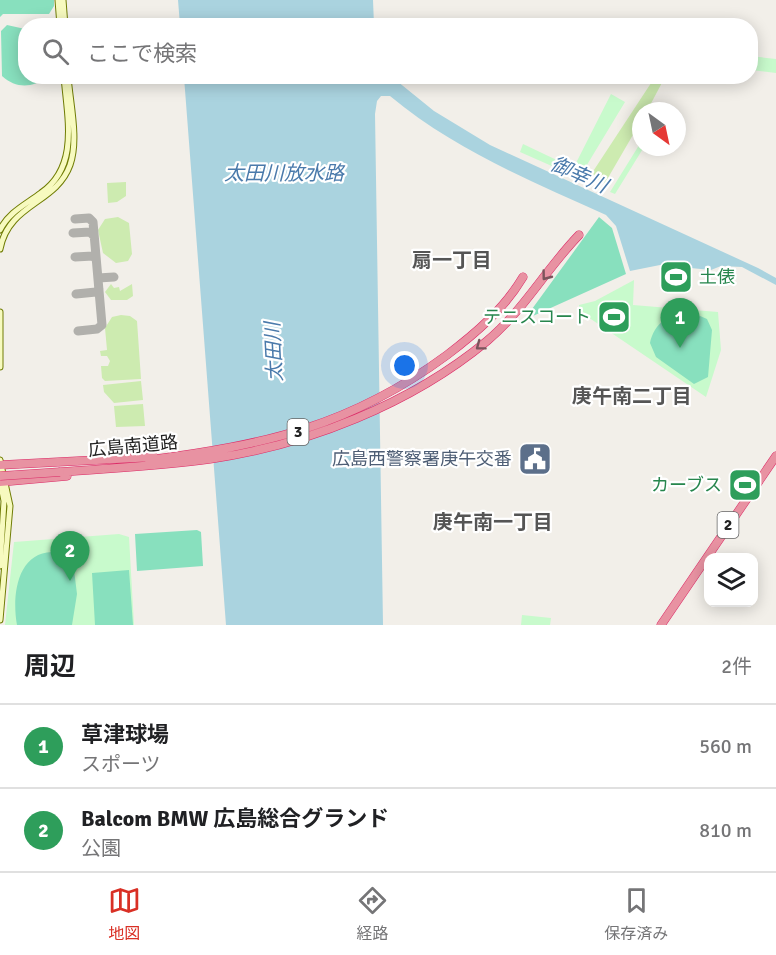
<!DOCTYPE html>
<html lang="ja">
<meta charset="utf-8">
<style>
:root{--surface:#fff;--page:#f6f6f6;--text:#202124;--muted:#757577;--line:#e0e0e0;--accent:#d93025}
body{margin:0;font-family:Signika,"Noto Sans JP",sans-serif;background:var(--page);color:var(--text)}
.controls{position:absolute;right:18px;bottom:18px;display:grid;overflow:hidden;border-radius:12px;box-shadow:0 3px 15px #0003}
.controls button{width:54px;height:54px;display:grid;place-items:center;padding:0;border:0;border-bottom:2px solid var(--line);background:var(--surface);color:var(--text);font:30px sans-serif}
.compass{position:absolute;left:632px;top:102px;width:54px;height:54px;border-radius:50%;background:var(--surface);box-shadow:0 3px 15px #0003;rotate:147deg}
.you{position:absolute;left:405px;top:366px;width:21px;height:21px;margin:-15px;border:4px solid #fff;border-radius:50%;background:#1a73e8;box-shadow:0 0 0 9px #1a73e833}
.badge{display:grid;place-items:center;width:39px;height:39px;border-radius:50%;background:var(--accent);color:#fff;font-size:20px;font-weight:700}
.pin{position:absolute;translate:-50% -50px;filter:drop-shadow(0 2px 3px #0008)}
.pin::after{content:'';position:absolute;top:32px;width:21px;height:18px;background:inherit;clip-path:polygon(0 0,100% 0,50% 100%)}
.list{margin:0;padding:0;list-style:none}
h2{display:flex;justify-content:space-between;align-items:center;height:78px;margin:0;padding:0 24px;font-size:26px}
h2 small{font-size:20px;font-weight:400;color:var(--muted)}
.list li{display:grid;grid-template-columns:39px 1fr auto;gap:18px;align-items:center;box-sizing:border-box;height:84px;padding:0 24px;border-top:2px solid var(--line)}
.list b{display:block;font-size:22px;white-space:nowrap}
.list p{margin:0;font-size:20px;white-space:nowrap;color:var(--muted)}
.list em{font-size:20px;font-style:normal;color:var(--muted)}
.icon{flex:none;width:33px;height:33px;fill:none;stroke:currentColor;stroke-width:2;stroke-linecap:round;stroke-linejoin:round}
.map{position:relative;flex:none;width:776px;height:625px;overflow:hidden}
.search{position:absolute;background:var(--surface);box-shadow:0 3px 15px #0003;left:18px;right:18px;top:18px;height:66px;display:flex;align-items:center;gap:15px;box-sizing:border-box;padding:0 21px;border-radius:24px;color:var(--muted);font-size:22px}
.sheet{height:246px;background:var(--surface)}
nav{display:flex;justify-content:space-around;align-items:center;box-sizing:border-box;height:84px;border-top:2px solid var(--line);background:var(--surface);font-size:16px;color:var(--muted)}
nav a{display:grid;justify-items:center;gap:3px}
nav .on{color:var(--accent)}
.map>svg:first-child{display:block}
</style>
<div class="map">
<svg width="776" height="625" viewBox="0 0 776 625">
<rect width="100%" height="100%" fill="#f2efe9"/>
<path fill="#cdebb0" d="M655,77H665L647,111H641V121L605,183L590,176Z
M126,182V196L117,202L108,203L107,183Z
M118,217L129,223L132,254L128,261L116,263L103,253L98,230L105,219Z
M111,284L114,288L119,287L120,291L132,284L133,296L127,300H111L105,292Z
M121,315L130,316L137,321L141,379L105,381L102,378L101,366H108L110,361L107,356H101L100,351L107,350L105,328L112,317Z
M141,381L143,400L114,403L104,392L103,385Z
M143,404L145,426L116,427L114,406Z"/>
<path fill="#c8facc" d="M750,56L776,59V73L751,70Z
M611,94L625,102L579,178L520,152L523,144L563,163L568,160L576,163Z
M641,142V147H644L615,194L610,192Z
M634,280L633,305L718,312L721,350L706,397L579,311V305L595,301Z
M119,534L129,537L134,625H5L14,542Z
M522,615L551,618L550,625H521Z"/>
<path fill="#88e0be" d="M0,0H54V6L49,14H3L0,17Z
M7,25L25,29L26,76L47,77C33,88 16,89 2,76L1,31Z
M599,217L612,228L626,274L524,320Z
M691,312L707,319L712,330L708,377L694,384L656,357L650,343C654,323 671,311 691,312Z
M197,530L201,532L203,566L137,571L135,534Z
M52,552L74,562L77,568L74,570L77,594L72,625H17C12,598 16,553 52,552Z
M129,570L133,625H95L92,573Z"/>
<path fill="#aad3df" d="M178,0H373L374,25H180Z
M184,77H392L434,111L490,145L758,268L776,278V285L742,267L721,266L711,270L660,265L630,271L616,226L606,215C529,180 455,150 390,96H381L377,101L375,114L383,625H226Z"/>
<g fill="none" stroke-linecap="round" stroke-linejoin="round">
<path stroke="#b1b0ac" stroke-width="9" d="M75,219L89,218L93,222L102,325L97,329L78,331
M73,233L90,232L94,236
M75,257L93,256L96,259
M98,278L114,277
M76,294L96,292L99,289"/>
<g stroke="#707d05" stroke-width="7">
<path id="secondary" d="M58,0L60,26
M63,0L65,26
M0,230C9,212 25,205 41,193C80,166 67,117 64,76
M0,249C9,203 56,204 70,165C79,139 70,104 68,76
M0,312V367
M0,460L10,506L0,620
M0,481L4,501L0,566"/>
</g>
<g stroke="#dc2a67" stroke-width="9">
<path id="highway" d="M149,460C265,445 351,426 447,355C476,333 504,309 523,277
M0,465L154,457
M60,472C110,468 160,466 210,459C307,445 411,404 487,341C524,310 546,269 579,235
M0,482L67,476
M661,625L776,456"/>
</g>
<use href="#secondary" stroke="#f7fabf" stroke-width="5"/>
<use href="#highway" stroke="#e892a2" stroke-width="8"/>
<g stroke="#dc2a67" stroke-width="9" stroke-linecap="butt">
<path id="highway-bridge" d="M0,476L60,472"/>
</g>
<use href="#highway-bridge" stroke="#e892a2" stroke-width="8"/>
</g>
<defs><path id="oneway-chevron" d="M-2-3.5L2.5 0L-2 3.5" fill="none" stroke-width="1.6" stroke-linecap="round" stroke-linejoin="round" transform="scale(1.5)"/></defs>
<g stroke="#7b545c">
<use href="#oneway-chevron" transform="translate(546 276) rotate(127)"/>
<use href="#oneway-chevron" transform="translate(480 346) rotate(143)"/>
</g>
<defs>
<g id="stadium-square" transform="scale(1.725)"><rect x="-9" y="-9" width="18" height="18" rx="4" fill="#2e9e5b" stroke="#fff"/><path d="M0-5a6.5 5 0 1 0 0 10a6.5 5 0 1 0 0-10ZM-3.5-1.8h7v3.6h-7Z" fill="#fff"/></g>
<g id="civic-square" transform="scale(1.725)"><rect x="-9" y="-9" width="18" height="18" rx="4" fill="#5c6f8a" stroke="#fff"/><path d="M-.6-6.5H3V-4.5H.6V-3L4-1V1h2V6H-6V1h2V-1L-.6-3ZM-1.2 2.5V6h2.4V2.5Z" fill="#fff"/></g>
</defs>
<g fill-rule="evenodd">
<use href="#stadium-square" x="676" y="277"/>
<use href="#stadium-square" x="614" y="317"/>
<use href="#civic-square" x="535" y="459"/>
<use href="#stadium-square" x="745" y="485"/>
</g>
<g text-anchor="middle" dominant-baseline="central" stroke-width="4.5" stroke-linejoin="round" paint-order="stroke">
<g fill="#fff" stroke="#646464" stroke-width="1.5">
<rect x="287.5" y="419" width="21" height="26" rx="4.5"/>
<rect x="717.5" y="512" width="21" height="26" rx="4.5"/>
</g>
<g font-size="16" font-weight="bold" fill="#222">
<text x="298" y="432">3</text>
<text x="728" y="525">2</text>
</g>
<g font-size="18" fill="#27864d" stroke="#fff" text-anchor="end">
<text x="699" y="277" text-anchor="start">土俵</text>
<text x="591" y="317">テニスコート</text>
<text x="722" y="485">カーブス</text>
</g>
<g font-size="18" fill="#222" stroke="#fff">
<text transform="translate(133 446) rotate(-5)">広島南道路</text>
</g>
<g font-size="18" fill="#4e5e75" stroke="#fff" text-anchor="end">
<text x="512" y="459">広島西警察署庚午交番</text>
</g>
<g font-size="20" font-style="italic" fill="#4a7aab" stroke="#fff">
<text x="284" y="173">太田川放水路</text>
<text transform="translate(579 175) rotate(24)">御幸川</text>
<text transform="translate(274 352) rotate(-93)">太田川</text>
</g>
<g font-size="20" font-weight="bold" fill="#555" stroke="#fff">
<text x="452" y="260">扇一丁目</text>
<text x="632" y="396">庚午南二丁目</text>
<text x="493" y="522">庚午南一丁目</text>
</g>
</g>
</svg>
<div class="controls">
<button><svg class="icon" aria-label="layers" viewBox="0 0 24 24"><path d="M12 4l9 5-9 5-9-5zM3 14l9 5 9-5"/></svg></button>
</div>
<svg class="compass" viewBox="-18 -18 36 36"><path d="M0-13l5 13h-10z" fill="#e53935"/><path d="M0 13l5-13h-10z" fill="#757577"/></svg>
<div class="you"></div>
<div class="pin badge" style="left:680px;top:348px;background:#2e9e5b">1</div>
<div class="pin badge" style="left:70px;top:581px;background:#2e9e5b">2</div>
<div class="search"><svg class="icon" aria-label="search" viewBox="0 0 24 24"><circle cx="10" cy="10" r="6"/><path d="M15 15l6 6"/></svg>ここで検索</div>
</div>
<section class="sheet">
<h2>周辺<small>2件</small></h2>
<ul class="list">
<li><span class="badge" style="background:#2e9e5b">1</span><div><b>草津球場</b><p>スポーツ</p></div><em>560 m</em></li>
<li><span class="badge" style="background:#2e9e5b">2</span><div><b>Balcom BMW 広島総合グランド</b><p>公園</p></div><em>810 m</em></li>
</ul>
</section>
<nav>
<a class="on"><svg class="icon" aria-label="map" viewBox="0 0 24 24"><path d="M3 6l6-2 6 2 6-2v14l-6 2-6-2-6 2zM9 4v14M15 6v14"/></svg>地図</a>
<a><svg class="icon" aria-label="directions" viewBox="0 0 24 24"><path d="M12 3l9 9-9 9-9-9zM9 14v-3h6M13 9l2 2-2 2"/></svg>経路</a>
<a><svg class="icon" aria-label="saved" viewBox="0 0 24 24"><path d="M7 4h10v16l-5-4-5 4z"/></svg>保存済み</a>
</nav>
